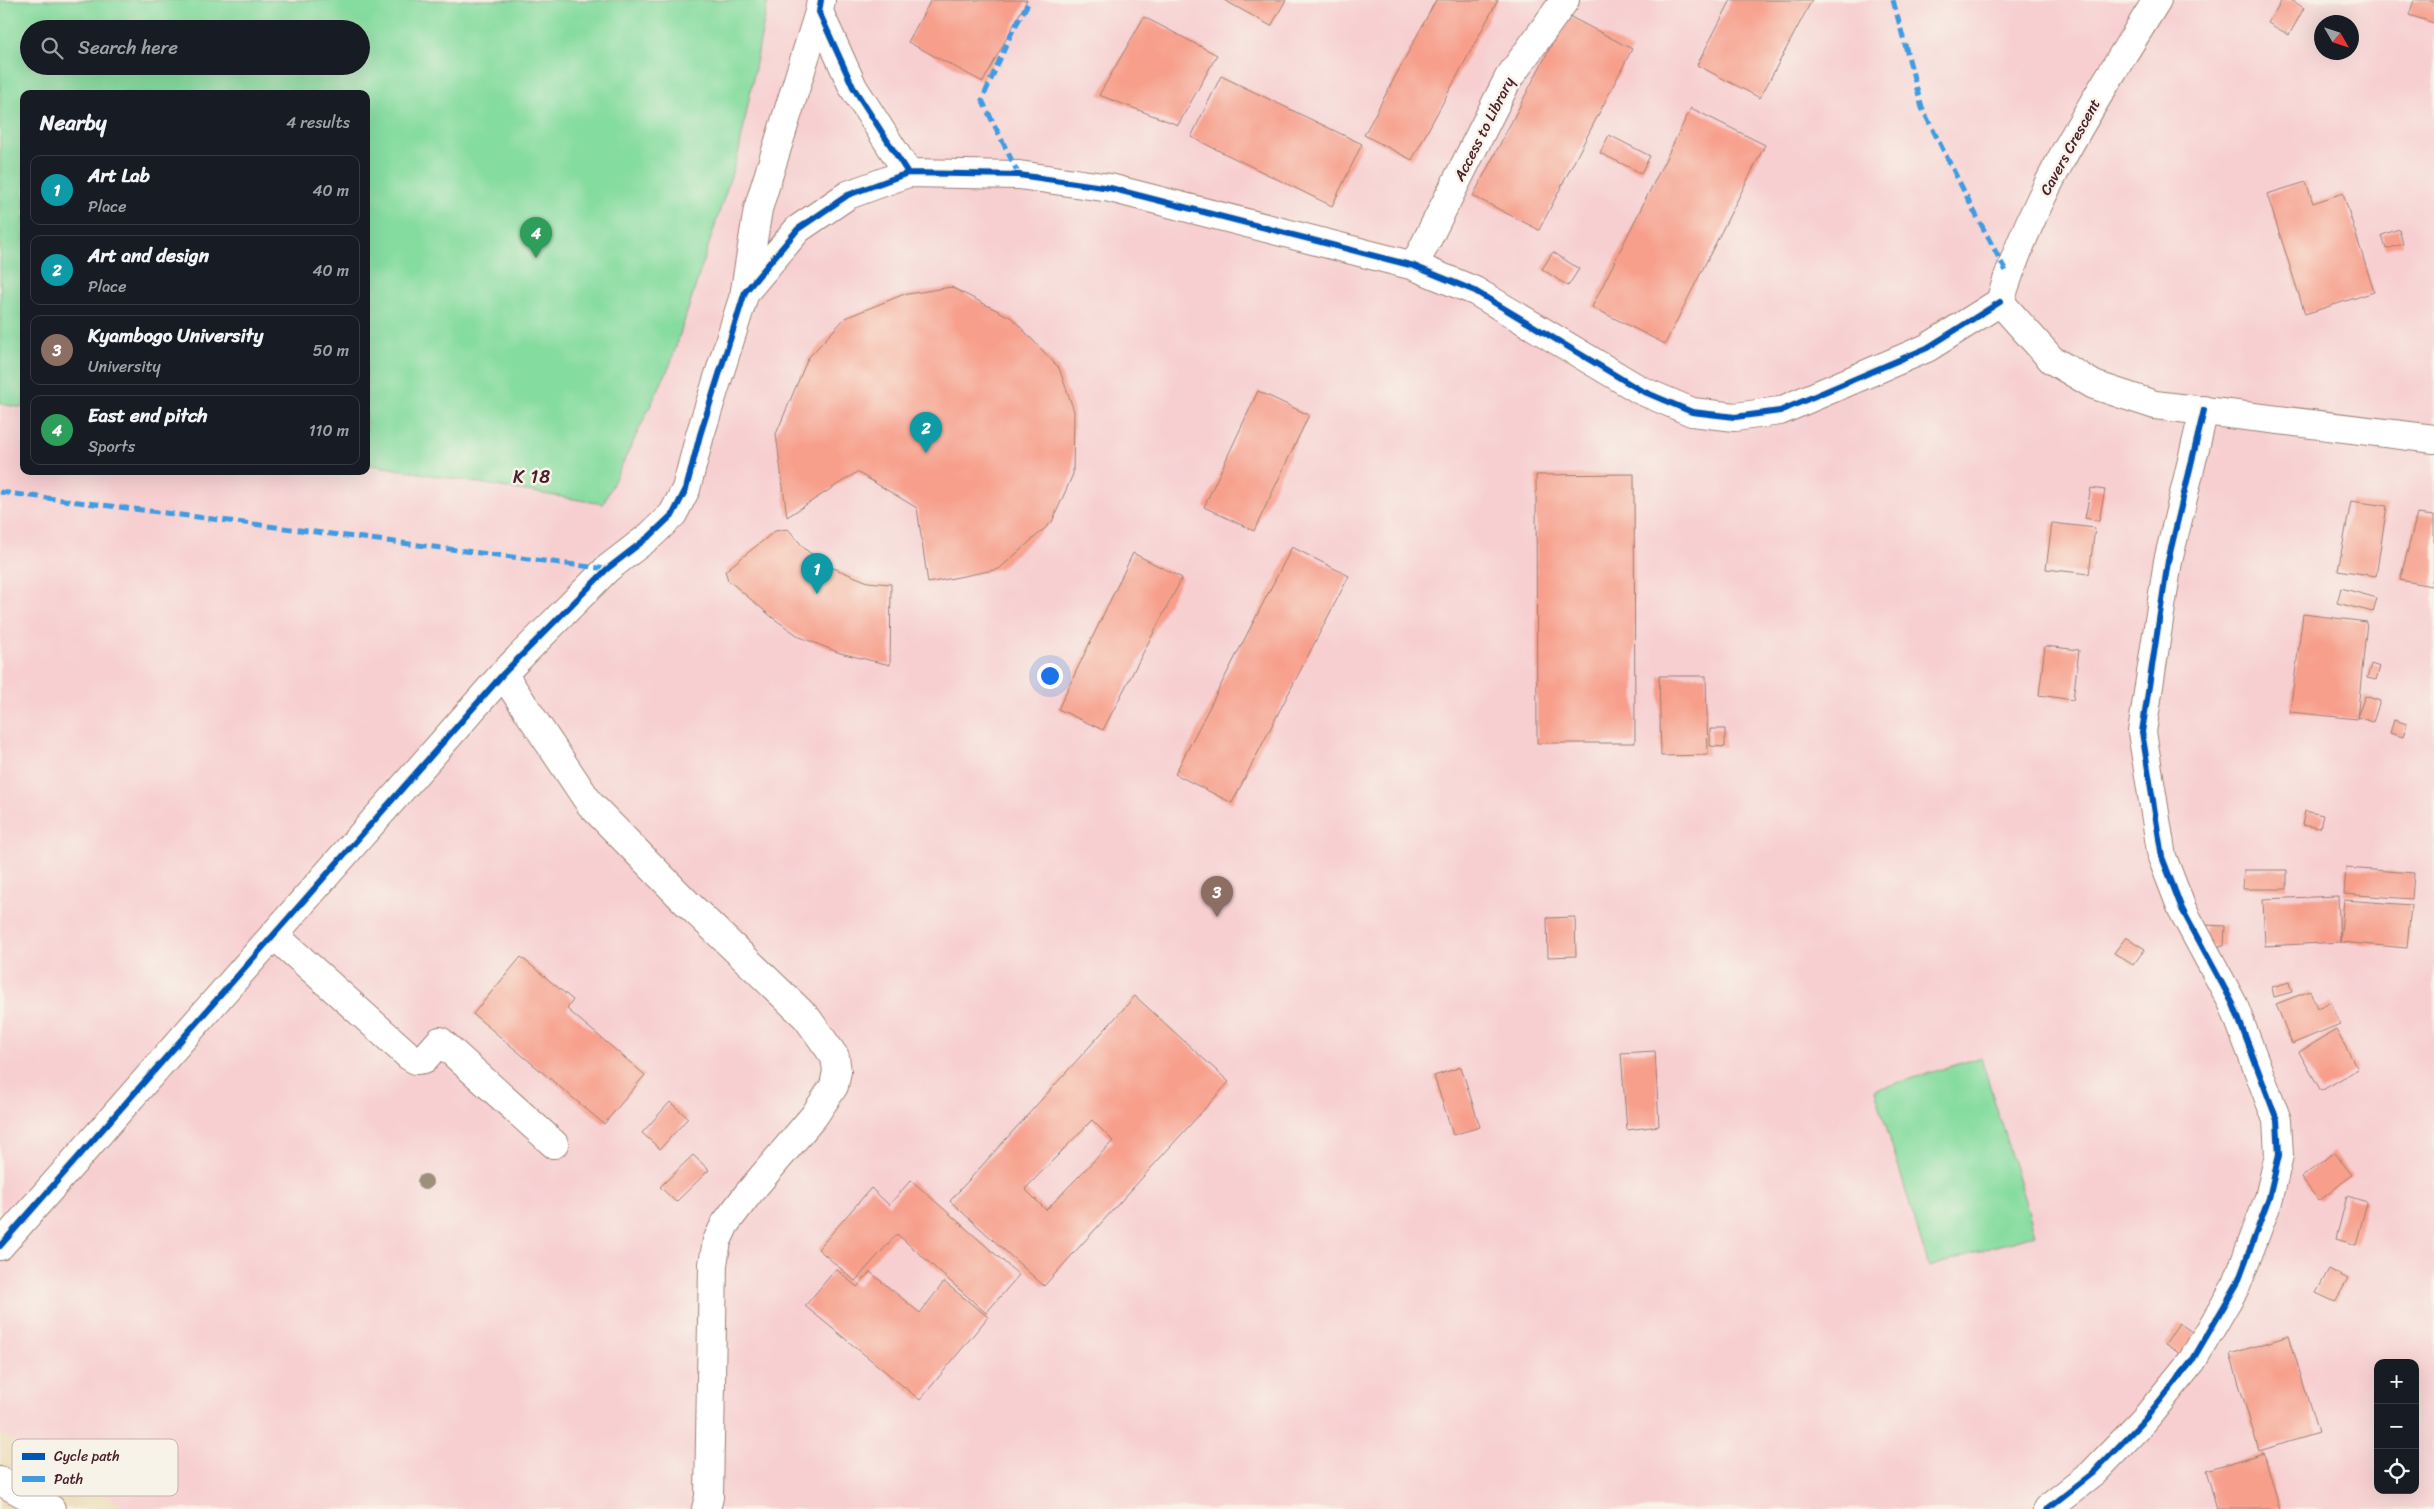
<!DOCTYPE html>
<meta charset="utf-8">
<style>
:root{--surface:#171b24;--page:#242831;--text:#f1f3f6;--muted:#9ea1a6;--line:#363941;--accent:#7c3aed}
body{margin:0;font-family:Sriracha,sans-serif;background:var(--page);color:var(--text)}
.controls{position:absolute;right:15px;bottom:15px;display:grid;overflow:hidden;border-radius:10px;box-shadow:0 5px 20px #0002}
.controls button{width:45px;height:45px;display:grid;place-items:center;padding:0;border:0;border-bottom:1px solid var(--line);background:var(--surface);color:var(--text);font:25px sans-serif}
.compass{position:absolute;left:2314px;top:15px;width:45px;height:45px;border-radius:50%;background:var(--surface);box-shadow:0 5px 20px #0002;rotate:129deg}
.you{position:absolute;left:1049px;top:675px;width:18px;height:18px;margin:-12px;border:4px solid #fff;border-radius:50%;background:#1a73e8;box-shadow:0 0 0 8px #1a73e833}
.badge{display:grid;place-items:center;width:32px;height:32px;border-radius:50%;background:var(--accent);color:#fff;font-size:16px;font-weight:700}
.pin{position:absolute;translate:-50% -41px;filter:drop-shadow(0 1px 2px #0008)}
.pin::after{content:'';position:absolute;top:26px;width:18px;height:15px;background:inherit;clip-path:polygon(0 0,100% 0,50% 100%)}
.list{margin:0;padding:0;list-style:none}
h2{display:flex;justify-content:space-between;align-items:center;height:65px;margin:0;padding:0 20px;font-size:21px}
h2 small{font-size:16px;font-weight:400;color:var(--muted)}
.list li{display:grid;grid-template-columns:32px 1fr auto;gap:15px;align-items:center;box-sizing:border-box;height:70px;margin:0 10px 10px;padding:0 10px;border:1px solid var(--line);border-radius:10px}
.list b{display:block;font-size:19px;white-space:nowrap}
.list p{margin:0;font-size:16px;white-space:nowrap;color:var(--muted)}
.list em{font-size:16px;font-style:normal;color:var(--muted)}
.icon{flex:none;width:28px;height:28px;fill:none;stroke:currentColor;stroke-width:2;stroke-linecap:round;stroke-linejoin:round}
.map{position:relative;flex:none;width:2434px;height:1509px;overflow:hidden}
.search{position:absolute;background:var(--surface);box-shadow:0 5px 20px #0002;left:20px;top:20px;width:350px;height:55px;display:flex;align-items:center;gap:12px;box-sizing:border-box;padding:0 18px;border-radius:28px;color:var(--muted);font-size:19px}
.panel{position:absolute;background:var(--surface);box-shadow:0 5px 20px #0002;left:20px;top:90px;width:350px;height:385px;border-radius:10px}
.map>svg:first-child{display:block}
</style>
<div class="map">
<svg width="2434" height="1509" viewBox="0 0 2434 1509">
<rect width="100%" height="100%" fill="#f7f3e8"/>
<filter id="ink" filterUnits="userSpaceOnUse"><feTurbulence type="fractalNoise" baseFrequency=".02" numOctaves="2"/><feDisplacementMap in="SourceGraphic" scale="10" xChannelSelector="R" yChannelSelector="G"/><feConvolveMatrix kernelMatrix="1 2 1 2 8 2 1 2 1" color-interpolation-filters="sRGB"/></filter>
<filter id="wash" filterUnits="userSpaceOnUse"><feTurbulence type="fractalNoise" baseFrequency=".0096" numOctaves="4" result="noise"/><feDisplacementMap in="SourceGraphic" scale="20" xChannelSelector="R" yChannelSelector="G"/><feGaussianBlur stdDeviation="1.12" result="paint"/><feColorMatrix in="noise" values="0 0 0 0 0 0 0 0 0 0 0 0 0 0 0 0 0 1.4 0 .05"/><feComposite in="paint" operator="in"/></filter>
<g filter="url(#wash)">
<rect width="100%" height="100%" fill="#eddfbc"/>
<path fill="#f7cfd1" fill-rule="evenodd" d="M0,0H2434V1509H128L0,1434ZM2322,22H2352V52H2322ZM29,29H361V66H29ZM24,94H366V471H24ZM2378,1363H2415V1490H2378Z"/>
<path fill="#85dc9f" stroke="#687e65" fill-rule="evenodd" d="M0,0H768L739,151L670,365L603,504L366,464V94H24V408L0,404ZM29,29H361V66H29Z
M1981,1057L2035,1234L1929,1267L1875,1090Z"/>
<g id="blocks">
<path fill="#f79f8b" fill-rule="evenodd" d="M931,0H1027L983,82L908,42Z
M1224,0H1286L1271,26Z
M1436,0H1498L1412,160L1364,135Z
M1731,0H1812L1760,98L1697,65Z
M2282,0H2291L2304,8L2289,35L2268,23Z
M2414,0H2434V23L2409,15Z
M1567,15L1632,49L1539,230L1473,196Z
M1144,17L1217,55L1178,125L1099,95Z
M1221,76L1362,144L1332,206L1191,137Z
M1691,108L1765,145L1665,344L1592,307Z
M1609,135L1650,156L1641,173L1600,153Z
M2306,182L2313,203L2343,193L2374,292L2305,314L2267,194Z
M2399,229L2403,244L2386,249L2382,235Z
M1553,252L1579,269L1568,286L1542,269Z
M951,287L1012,318L1059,368L1074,411L1073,474L1052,522L999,569L928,583L917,508L857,472L787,517L776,434L808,358L845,318L902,295Z
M1258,391L1309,415L1254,531L1204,507Z
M1634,474L1635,743H1537L1536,475Z
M2091,488L2105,490L2099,521L2085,518Z
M2351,501L2387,506L2376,576L2338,570Z
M2417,514L2434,516V573L2431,586L2400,580Z
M2052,523L2095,528L2089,574L2046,569Z
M788,529L805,549L826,565L868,582L891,584L890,665L840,653L800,637L773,618L728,580L725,571L775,531Z
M1292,547L1349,576L1232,803L1175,774Z
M1133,553L1182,578L1103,730L1058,709Z
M2341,588L2377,598L2373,612L2337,603Z
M2303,614L2367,622L2357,719L2290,712Z
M2045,646L2079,650L2073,700L2039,695Z
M2371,664L2380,667L2376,680L2367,678Z
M1659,676H1706L1708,755L1661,756Z
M2365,696L2380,701L2373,722L2357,717Z
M2394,720L2407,724L2403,737L2390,733Z
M1710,729H1725V747L1710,746Z
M2305,811L2323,815L2320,828L2302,825Z
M2346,868L2414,873L2412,899L2344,894Z
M2244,870H2287V889H2243Z
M2338,896L2340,942L2344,900L2411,905L2407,948L2340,942L2265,946L2263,899Z
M1575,917L1576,956L1548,957L1547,918Z
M2205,925L2225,926L2224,946H2204Z
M2126,937L2145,949L2133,965L2114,953Z
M521,957L573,1000L567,1009L645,1075L604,1124L473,1014Z
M2289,982L2292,992L2274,997L2272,987Z
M2310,991L2317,1008L2331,1002L2340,1024L2292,1044L2276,1004Z
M1135,996L1229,1082L1044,1286L950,1201ZM1092,1120L1113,1141L1046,1210L1025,1189Z
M2336,1030L2358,1069L2321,1091L2299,1052Z
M1655,1051L1659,1126L1627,1130L1621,1053Z
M1461,1067L1480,1127L1453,1135L1434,1076Z
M670,1102L688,1118L660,1149L642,1133Z
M2334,1152L2352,1175L2319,1201L2301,1178Z
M693,1155L709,1170L676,1202L660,1187Z
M911,1180L1019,1275L986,1313L897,1234L855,1281L818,1249L871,1188L889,1205Z
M2347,1196L2367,1202L2356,1245L2336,1239Z
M836,1269L857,1287L870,1272L920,1313L944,1282L988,1317L920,1400L805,1306Z
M2329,1269L2348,1279L2335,1302L2316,1293Z
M2179,1323L2195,1334L2182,1355L2165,1344Z
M2289,1336L2318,1433L2259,1451L2230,1354Z
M2264,1453L2280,1509H2217L2206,1470Z"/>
</g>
</g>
<g filter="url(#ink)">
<use href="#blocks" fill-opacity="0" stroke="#9c7f74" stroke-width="1"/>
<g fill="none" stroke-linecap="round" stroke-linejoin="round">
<g stroke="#9c7f74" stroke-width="30">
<path id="minor" d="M821,0L819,12L853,87L908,173L1019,175L1110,188L1414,266L1475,291L1640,390L1692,412L1735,417L1780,411L1927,348L2000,302
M1414,266L1508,79L1565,0
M745,290L758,209L819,12
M2000,302L2052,360L2094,385L2155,405L2434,439
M2000,302C2033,192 2097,97 2157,0
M503,674L590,804L686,902L807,1018L835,1057L837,1071L834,1086L814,1116L748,1194L725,1224L717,1241L713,1264L709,1497L706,1509
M274,935L409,1056L416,1060L424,1059L440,1041L554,1144
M0,1246L503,674L607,569L651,535L673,514L686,489L700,435L745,292L798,229L848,195L908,173
M0,1481L51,1509
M2047,1509L2093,1473L2145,1419L2192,1361L2237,1284L2269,1198L2279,1155L2277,1120L2233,1004L2182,909L2162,857L2142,732L2168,561L2204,410"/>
</g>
<use href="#minor" stroke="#fff" stroke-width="28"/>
<path stroke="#409be1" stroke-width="5" stroke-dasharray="10 5" stroke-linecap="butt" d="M1893,0L1922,108L1974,211L2008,275
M1019,175L982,100L1011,34L1030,0
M0,492L607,569"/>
<g stroke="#f7f3e8" stroke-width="9">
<path id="cycleway" d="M821,0L819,12L853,87L908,173L1019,175L1110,188L1414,266L1475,291L1640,390L1692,412L1735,417L1780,411L1927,348L2000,302
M0,1246L503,674L607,569L651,535L673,514L686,489L700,435L745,292L798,229L848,195L908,173
M2047,1509L2093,1473L2145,1419L2192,1361L2237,1284L2269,1198L2279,1155L2277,1120L2233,1004L2182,909L2162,857L2142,732L2168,561L2204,410"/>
</g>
<use href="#cycleway" stroke="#0057b8" stroke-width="6"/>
</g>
<circle fill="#9c8f7c" cx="425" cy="1182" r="8"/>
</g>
<g text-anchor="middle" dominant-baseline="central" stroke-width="5" stroke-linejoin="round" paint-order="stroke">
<g font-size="15" fill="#4a1f2b" stroke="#f7f3e8">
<text transform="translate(1484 129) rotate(-63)">Access to Library</text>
<text transform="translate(2070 147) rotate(-61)">Cavers Crescent</text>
</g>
<g font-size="18" letter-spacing="1" fill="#4a1f2b" stroke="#f7f3e8">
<text x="532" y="477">K 18</text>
</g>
</g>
<rect x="12" y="1439" width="166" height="57" rx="8" fill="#f7f3e8" stroke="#c3b3af" stroke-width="1"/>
<rect x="22" y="1453" width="23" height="7" fill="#0057b8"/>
<rect x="22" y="1476" width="23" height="6" fill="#409be1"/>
<g font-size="14" fill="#4a1f2b">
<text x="54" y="1461">Cycle path</text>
<text x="54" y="1484">Path</text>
</g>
</svg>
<div class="controls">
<button>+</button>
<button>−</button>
<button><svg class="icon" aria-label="locate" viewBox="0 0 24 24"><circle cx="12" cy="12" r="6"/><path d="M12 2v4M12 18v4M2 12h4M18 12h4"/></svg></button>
</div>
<svg class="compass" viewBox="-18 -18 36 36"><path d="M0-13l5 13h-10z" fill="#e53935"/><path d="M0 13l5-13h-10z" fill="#9ea1a6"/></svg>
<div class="you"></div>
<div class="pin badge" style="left:817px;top:594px;background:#0f9aa8">1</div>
<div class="pin badge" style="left:926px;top:453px;background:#0f9aa8">2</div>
<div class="pin badge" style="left:1217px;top:917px;background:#8d6e63">3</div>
<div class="pin badge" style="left:536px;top:258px;background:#2e9e5b">4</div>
<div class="search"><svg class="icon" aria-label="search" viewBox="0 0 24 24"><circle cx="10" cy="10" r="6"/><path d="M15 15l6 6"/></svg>Search here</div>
<section class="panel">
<h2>Nearby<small>4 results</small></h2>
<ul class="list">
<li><span class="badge" style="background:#0f9aa8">1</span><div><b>Art Lab</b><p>Place</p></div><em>40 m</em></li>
<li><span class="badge" style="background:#0f9aa8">2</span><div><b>Art and design</b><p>Place</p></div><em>40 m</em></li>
<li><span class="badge" style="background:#8d6e63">3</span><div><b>Kyambogo University</b><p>University</p></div><em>50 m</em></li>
<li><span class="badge" style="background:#2e9e5b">4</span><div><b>East end pitch</b><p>Sports</p></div><em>110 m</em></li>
</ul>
</section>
</div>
